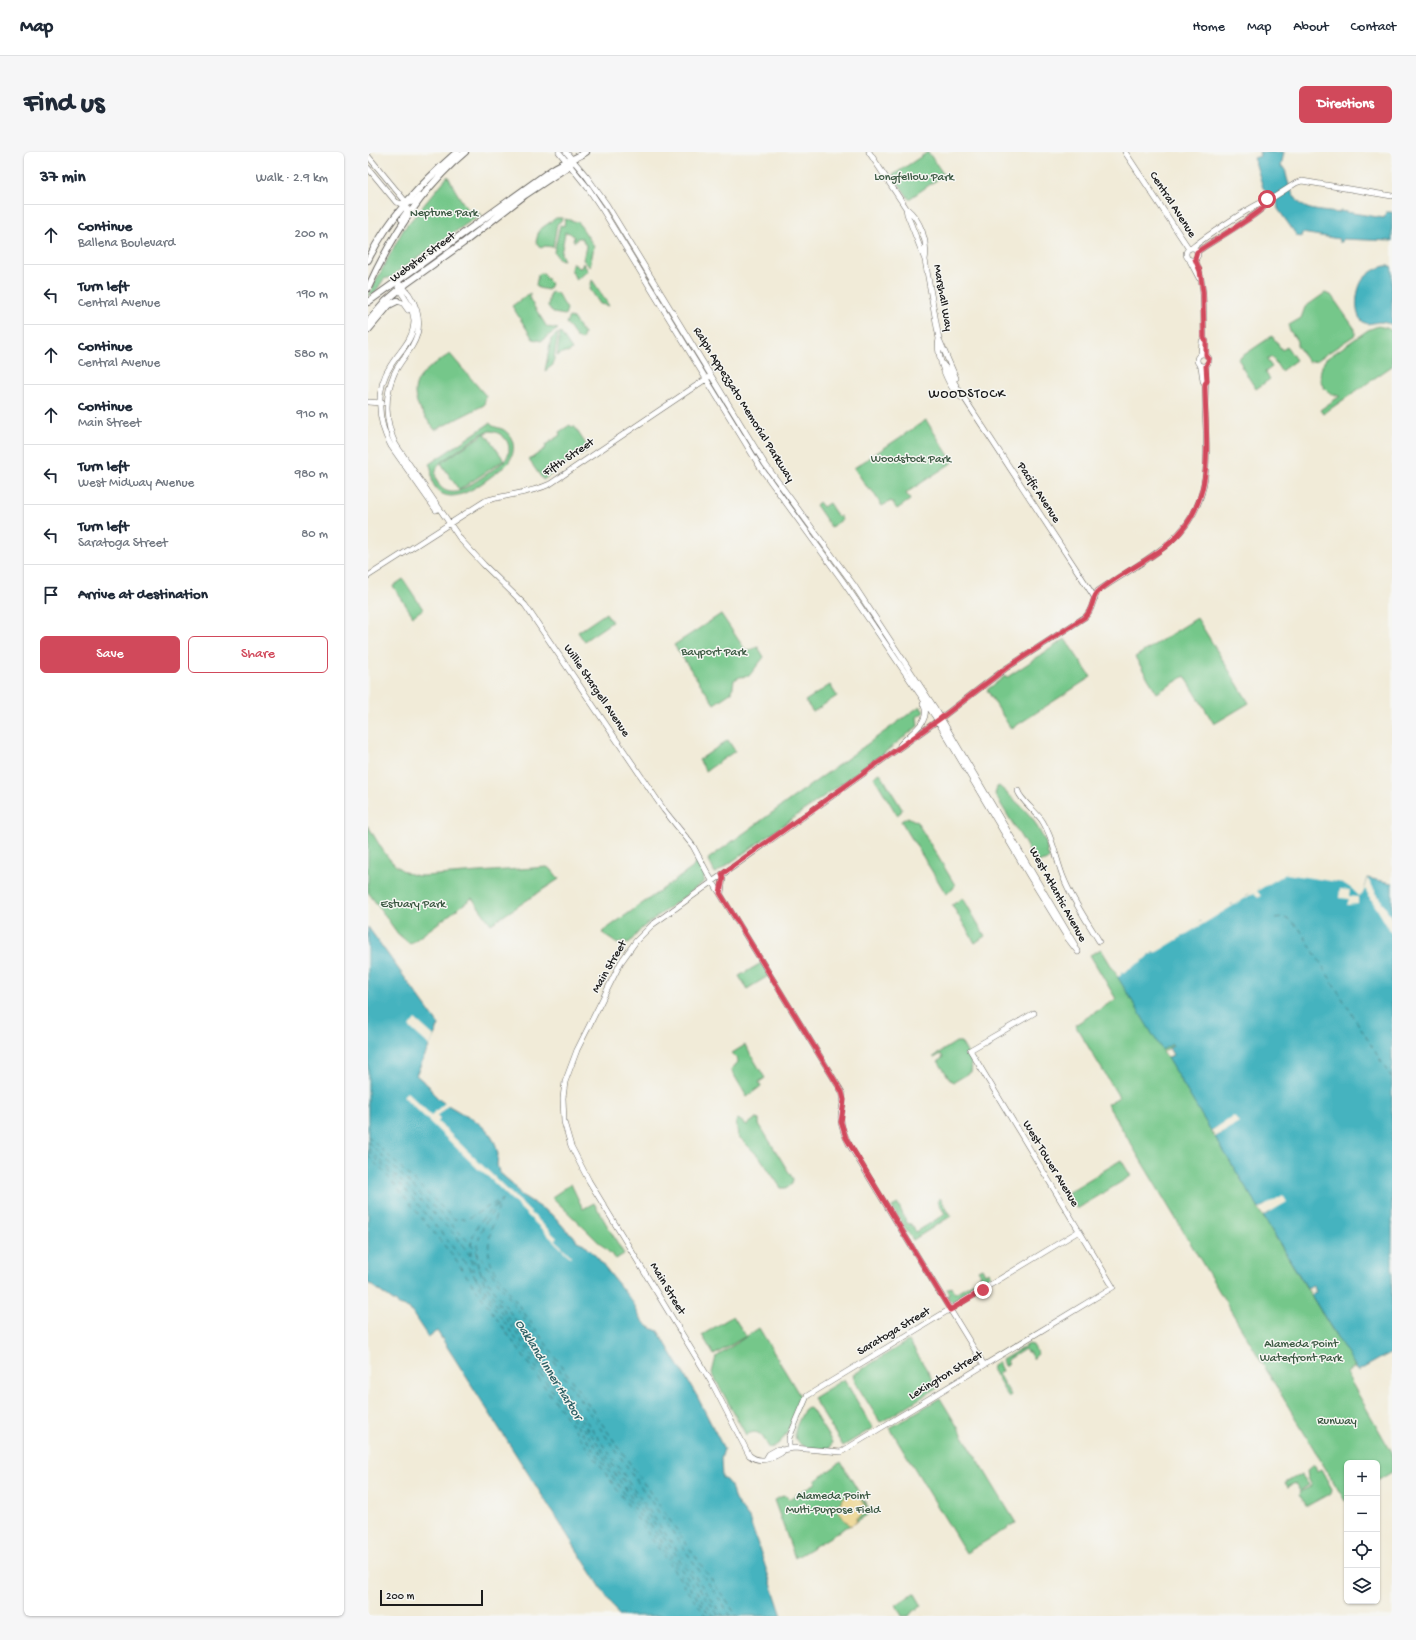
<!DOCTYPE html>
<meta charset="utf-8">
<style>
:root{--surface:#fff;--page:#f6f6f7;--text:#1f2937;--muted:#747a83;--line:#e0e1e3;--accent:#d1495b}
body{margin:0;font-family:"Gochi Hand",sans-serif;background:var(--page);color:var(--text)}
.controls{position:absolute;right:12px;bottom:12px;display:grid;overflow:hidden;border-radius:6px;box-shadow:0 1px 3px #0004}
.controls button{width:36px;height:36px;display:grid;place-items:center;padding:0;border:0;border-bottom:1px solid var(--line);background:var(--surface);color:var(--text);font:20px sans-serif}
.scale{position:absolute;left:12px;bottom:10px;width:103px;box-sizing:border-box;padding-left:4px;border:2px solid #1c1c1c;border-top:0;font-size:11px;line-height:14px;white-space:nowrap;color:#1c1c1c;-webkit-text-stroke:3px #f6f6f2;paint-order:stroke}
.stop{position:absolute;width:12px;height:12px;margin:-9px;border:3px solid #d1495b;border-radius:50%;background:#fff}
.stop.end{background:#d1495b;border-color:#fff;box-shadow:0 1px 4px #0008}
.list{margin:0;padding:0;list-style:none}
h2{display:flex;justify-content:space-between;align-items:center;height:52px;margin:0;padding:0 16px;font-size:17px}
h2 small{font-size:13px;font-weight:400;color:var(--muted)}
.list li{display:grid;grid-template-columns:26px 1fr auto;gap:12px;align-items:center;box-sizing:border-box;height:60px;padding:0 16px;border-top:1px solid var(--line)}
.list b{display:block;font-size:15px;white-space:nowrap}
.list p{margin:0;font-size:13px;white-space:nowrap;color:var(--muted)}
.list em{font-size:13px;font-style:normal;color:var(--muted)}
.actions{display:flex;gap:8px;padding:12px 16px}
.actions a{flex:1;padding:9px 0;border:1px solid var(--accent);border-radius:6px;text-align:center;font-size:14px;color:var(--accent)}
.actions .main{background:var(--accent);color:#fff}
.icon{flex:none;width:22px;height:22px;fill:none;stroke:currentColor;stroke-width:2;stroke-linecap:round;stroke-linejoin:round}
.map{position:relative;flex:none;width:1024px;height:1464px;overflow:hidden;border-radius:6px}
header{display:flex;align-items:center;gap:24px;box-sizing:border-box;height:56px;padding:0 20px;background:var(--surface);border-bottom:1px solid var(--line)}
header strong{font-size:19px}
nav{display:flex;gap:22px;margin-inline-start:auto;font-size:14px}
.intro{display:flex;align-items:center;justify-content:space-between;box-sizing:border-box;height:96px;padding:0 24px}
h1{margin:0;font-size:28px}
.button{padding:10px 18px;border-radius:6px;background:var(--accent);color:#fff;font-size:14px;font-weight:700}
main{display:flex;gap:24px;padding:0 24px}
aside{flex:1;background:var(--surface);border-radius:6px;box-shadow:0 1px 3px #0004}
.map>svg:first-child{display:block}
</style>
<header>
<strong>Map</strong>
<nav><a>Home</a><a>Map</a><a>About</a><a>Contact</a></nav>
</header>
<div class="intro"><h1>Find us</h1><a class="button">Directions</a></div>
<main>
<aside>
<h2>37 min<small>Walk · 2.9 km</small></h2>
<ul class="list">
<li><svg class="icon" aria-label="ahead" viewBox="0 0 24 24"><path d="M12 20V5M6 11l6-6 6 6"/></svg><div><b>Continue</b><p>Ballena Boulevard</p></div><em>200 m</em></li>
<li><svg class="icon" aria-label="left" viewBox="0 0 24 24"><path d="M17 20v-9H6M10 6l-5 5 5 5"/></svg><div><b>Turn left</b><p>Central Avenue</p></div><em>190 m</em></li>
<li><svg class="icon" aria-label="ahead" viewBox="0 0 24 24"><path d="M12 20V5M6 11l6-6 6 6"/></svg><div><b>Continue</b><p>Central Avenue</p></div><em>580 m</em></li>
<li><svg class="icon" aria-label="ahead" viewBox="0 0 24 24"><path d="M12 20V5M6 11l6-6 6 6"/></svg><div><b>Continue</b><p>Main Street</p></div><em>910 m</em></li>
<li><svg class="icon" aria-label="left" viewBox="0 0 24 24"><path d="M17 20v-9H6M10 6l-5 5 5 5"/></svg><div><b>Turn left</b><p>West Midway Avenue</p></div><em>980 m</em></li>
<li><svg class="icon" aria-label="left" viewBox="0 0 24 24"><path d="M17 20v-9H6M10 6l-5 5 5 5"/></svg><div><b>Turn left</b><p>Saratoga Street</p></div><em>80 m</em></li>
<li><svg class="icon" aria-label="arrive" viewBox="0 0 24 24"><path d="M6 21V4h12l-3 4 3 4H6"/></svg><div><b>Arrive at destination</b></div></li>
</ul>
<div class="actions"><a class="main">Save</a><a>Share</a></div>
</aside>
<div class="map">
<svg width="1024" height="1464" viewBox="0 0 1024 1464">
<rect width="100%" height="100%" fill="#f6f6f2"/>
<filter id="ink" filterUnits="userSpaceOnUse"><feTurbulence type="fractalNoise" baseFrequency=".025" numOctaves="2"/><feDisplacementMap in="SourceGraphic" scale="8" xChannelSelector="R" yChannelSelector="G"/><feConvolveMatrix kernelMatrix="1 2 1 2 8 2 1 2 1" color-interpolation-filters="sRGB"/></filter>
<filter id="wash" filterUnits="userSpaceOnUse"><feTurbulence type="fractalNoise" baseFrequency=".012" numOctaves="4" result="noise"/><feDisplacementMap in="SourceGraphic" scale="16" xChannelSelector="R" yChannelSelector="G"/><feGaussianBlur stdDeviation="0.9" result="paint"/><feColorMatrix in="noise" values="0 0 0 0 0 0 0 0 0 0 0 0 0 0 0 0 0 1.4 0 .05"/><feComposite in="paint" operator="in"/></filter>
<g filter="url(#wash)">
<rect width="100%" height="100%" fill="#f1ebd8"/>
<path fill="#75c78a" stroke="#487253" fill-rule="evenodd" d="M560,0L576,23L541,47L525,23Z
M80,24C83,31 95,53 101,58C104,61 109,61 113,62L30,119L24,125L16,127L8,139L0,144L35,78Z
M188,66H194V68L189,72L185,95L177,94L173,96L168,90L171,78Z
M197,67L210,70L226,94L222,115L215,108L218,94L214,86H209L208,89H205L206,85L202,81L197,80V81L193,102L196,108L191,107L186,100L192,73L196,74Z
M205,110L209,115L213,116L215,111L220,119L208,128L203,117Z
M172,121L176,122L183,132L180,138L170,136L168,133L170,123Z
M224,128L225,129L241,154L232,152L222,137Z
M184,140L189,141L199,157L197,163L185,161L180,154L182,141Z
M162,141V148L179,175L190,177L173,189L165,187L144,154Z
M957,141L963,143L987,177V183L948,209L940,210L929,193V189L921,177V173L933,166L937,155Z
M201,165L205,166L216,182L214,188L209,186L198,171Z
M1010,174L1019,176L1024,179V214L955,262L952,258L972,244C952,242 947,222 958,207L1000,178Z
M192,180L204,198L199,201L196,200L189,204Z
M190,181L185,213L177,219L183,187Z
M904,184L914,198L919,195L928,208L913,219L904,205L899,208L904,215L897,220L902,227L888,237L873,214L874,213L870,207Z
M82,202L118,244L116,253L67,278C62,271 55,263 51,255C37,228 63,214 82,202Z
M558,268L585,310L538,341L542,348L529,357L523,349L514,354L503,337L501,338L486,316Z
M122,271C125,276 131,275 136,278C149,287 148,305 136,315C120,326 84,360 67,335C61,327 66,318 61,312ZM122,279C137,280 147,295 137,308C133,313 95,339 88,340C81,341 73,338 70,331C66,324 67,317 72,311L113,282Z
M202,273L204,275L206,274L221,297L175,328L161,308L178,296L177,293L192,283L191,280Z
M117,281L136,308L91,338L73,311Z
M451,350L455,355L461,351L470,365L472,364L474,368L463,375L448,353Z
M35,427L55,457L45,464L25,434Z
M238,461L244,470L216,489L210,480Z
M353,462L378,499L390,495L396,505L381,524L372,525L366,528L364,540L346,552L306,493Z
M829,466L881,551L846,572L817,524L789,541L767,505Z
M697,487L723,525L643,577L619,538L637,524L638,526Z
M462,533L469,544L445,560L437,549Z
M552,554L556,560L549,565L550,574L511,605L348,721H347L340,707Z
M360,588L367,599L338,619L331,608Z
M512,621L534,657L533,660L529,663L506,625Z
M631,634L653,654L665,667L678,691L680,704L682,705C677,711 672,710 665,708L658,693L629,646L627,642L629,635Z
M540,665L549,670L587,733L585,737L578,742L533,669Z
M0,674C14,696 26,725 56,724L179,715L184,718L191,727L123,772L104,746L42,792L30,782L0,740Z
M330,709L338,724L335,726L337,729L274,776L261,791L254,789L250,792L239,785L234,780L323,717L326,714L325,713Z
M595,746L617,784L607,791L584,753Z
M733,797L750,825L766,828L760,841L777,869L807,892L795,900L799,906L812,899L810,924L820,940L822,937L843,979L889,1046L891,1058L968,1184L974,1185L987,1216L978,1221L1024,1301V1320L1009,1329V1311H979V1348L977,1349L739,952L751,945L707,873L748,847L722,803Z
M395,810L402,823L379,837L371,824Z
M588,890H593C598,899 606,909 603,920L586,930L583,929L570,909L575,906L573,902L566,906V904Z
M377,893L397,926L391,930L393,934L379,945L363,918L370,910L369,906L364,901Z
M388,966L391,967V972L425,1027L424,1032L418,1036H413L393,1007L370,984L368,970L370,967L379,973Z
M753,1008L763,1024L709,1057L699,1041Z
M203,1032L215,1057L226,1051L256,1102L248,1107L184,1045Z
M572,1046L583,1064L545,1088L524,1055L530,1052L539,1071L543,1072L548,1080L577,1062L569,1049Z
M614,1116L617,1122L621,1120L622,1123L621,1128L585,1150L582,1149L579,1144L582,1142L579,1137L583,1135L587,1141L611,1127L610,1125L613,1123L610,1118Z
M365,1164L378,1184L346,1203L334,1183Z
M391,1176L432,1244C432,1252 419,1284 412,1290C409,1293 405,1295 402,1297C395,1286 392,1275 378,1283L344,1221L348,1205Z
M541,1189L569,1234V1236L515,1269L512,1270L487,1230L485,1223L538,1190Z
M661,1192L665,1193L670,1202L665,1207L661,1200H659L657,1197L638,1209L640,1212L636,1214L634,1208Z
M630,1210L634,1219L630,1222L643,1243L640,1245L624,1217L625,1214Z
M476,1227L505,1276L475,1294L445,1246Z
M572,1246L648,1371L598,1401L522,1276Z
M440,1255L444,1258L464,1290L462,1296C451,1297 427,1298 427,1282C427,1274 433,1265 436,1258Z
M473,1310L502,1359L499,1363L427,1406L406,1348L417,1343L421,1347L448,1331L447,1329Z
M946,1313L949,1319L953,1317L964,1337L963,1341L939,1354L931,1343L933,1341L927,1331L920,1335L917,1331L933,1322L941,1333L933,1338L934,1339L944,1334L940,1326L939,1319Z
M547,1442L554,1454L545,1459L541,1464H534L528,1453L543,1443Z"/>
<path fill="#eeda9e" stroke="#857b5d" d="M486,1341L490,1343L498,1356L497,1361L488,1367L489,1370L482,1374C480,1370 476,1367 473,1363C467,1353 475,1343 486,1341Z"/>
<path fill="#45b3bf" stroke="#30686e" d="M891,0H916L913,15L917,16C919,29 924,47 937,55C944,59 963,60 971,61L972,59L1016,66L1018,60H1024V89L975,87L974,90H971V87L934,81L933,85L929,84L910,57L909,50L903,42L895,36L886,6L892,4Z
M1017,114H1023L1024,119V172C1020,172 1016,170 1012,170C1007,170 1001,173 997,171C984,166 988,134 996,126C1002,120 1008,116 1017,114Z
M918,720L980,731L992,741L996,737L999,726L1024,731V1200L990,1219L943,1143L948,1140L945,1133L939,1136L895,1064L902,1060L898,1053L891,1057L847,985L854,981L850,975L843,979L799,906L805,903L801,896L805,894L804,892L794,898L749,824L753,819L832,772L831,770H834Z
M0,775L71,873L48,923L61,934L64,940L73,949L100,965L104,966L120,979L127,991L130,1002L129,1013L131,1020L146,1033L152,1042L186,1064L198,1078L205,1083L209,1089L216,1092L229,1105L266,1152C271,1166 276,1174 290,1179L329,1244L356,1297L353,1307L354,1326L357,1327L363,1334L367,1348L381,1366L414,1464H251L69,1179L60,1185L41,1156L31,1153L0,1131Z"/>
<path fill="#f1ebd8" d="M917,719L978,729L989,734L992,739L996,736L999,726L1024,766V782L997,737L994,743L991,744L984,737L975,731L918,722L889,739L893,744L890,746L886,741L794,797L787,801L785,799L784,802H781L779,806L755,821L753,819V823L750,825L748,822L751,818L807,784L830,772L831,770H834L833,769L846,761L862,751L863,753L865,752L864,751L876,743L878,744L889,735L890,737L891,735Z
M972,737L982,738L981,744L990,745V752L979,753L981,747L971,746Z
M47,867L66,884L62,894L41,875Z
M39,940L63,963L78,950L82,951L69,964L72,967L70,970L189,1086L187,1088L203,1104L202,1105L112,1017L111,1018L35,944Z
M866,964L871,971L847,985L846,983L851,980L849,977L844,980L843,979Z
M915,1043L919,1050L895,1064L894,1063L899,1059L897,1056L892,1059L891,1057Z"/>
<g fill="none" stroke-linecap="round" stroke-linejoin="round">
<path stroke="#2e6065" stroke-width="1" stroke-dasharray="5 4" stroke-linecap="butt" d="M908,766C917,763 924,770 931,776L1024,927
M0,984L86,1067H99L132,1048
M0,990L106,1095L363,1464
M0,996L89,1085L355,1464
M0,999C70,1068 125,1148 182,1229C237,1307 291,1386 346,1464
M0,1004L17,1021L84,1103L338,1464
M134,1047C127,1066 117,1088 122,1108C124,1115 130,1122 133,1128L369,1464
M103,1103C100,1078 118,1062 134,1047
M103,1107L105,1119
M110,1115C107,1084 114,1074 131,1051
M112,1118L116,1130L351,1464
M107,1124L111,1134L342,1464"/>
</g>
</g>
<g filter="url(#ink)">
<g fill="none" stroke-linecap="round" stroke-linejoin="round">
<g stroke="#67645e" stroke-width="6">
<path id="minor" d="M191,0L220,36L234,57L392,315L474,428L566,563L662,725L700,787L710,800
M198,0L219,25L239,53L397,312L485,432L570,561L707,793
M501,0L538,56C553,68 560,89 557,108L571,187C567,202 581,242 597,247
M757,0L821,97
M0,4L38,50
M0,16L28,50C38,54 45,52 51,44
M538,56L539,62L557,108
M825,95C836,86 891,48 903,47L928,31L934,29L1024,44
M818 102a6 6 0 1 1 12 0a6 6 0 1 1-12 0Z
M829,100C844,89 897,60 903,47
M827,107C838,132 835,160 836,187L838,189V203
M822,109L831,126
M28,129C48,144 58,171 44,194C38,204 31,211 26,222C16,245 17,271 28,293L93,388L116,413L157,453L296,658L325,694L340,722L474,940C477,948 474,954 473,963C472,974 477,984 482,994L616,1213
M30,135C36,146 45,155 46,168C46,188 33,197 23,213C7,237 9,269 23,294L68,358
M29,149L35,151L40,158
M571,187L588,226
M829 208a6 6 0 1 1 12 0a6 6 0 1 1-12 0Z
M833,202L834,189L836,187
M573,210L578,216L589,235L727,446
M833,214L835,229L837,232
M0,250L14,251
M0,424L117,349C139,342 161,342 182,332L341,225
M532,593C542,581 565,569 555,552
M650,639C652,648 670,661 675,670C686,688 688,708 696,727C705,749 719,769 731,789
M353,741L355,726L354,722
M421,1296V1286L439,1244L711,1079
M414,1298L413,1301C403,1307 391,1312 381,1303L345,1233L221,1029L203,994L196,970L195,946L197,930L209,898L253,810L268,789L284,773L569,569L637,517L717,465C725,458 724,448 730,439C754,422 781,409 803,389C845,353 839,306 837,256C837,241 838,228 838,213
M398,1307L401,1302L410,1297L414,1298L426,1296L473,1300L745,1135L602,898L666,861"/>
</g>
<g stroke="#67645e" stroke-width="8">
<path id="major" d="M34,67L39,60L38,50
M0,108C21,65 54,31 89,0
M0,136C23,85 55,35 97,0
M0,150L185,17C196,10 207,7 218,0
M0,170L18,149L39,131L95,91L157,43L202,13L205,8
M0,178L21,153L29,149"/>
</g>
<use href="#minor" stroke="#fff" stroke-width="5"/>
<use href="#major" stroke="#fff" stroke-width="6"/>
</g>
</g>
<g fill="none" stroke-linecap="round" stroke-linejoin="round" filter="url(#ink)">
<path stroke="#d1495b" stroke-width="5" d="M615,1138L582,1158L478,986L473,970L476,948L474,940L352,741L355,726L354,722L573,566L637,517L717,465C726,457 723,445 731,439C751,422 776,411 797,395C851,352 837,292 837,232L839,229L838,214L841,207L838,203V189L836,187L835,140L832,119L827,107L829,100C844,89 897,60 903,47H899"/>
</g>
<g text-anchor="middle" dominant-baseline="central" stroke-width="3" stroke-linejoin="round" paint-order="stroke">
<g font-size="12" fill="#3b5842" stroke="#f6f6f2">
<text x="546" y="26">Longfellow Park</text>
<text x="76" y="62">Neptune Park</text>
<text x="543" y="308">Woodstock Park</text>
<text x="346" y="501">Bayport Park</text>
<text x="45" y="753">Estuary Park</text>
<text x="933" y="1193">Alameda Point<tspan x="933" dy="14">Waterfront Park</tspan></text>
<text x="969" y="1270">Runway</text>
<text x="465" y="1345">Alameda Point<tspan x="465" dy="14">Multi-Purpose Field</tspan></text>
</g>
<g font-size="12" fill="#1c1c1c" stroke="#f6f6f2">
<text transform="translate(804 53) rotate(57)">Central Avenue</text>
<text transform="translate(55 106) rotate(-36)">Webster Street</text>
<text transform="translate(574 146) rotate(80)">Marshall Way</text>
<text transform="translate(375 253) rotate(58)">Ralph Appezzato Memorial Parkway</text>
<text transform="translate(201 306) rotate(-34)">Fifth Street</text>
<text transform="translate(670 341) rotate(57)">Pacific Avenue</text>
<text transform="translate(228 539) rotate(56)">Willie Stargell Avenue</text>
<text transform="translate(689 743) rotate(61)">West Atlantic Avenue</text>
<text transform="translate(242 815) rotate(-60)">Main Street</text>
<text transform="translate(682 1012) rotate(59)">West Tower Avenue</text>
<text transform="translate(299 1137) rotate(59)">Main Street</text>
<text transform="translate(526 1180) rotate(-31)">Saratoga Street</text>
<text transform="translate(578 1224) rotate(-31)">Lexington Street</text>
</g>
<g font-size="13" letter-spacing="1" fill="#1c1c1c" stroke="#f6f6f2">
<text x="599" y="242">WOODSTOCK</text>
</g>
<g font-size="13" font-style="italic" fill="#2e6065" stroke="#f6f6f2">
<text transform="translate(180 1218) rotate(58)">Oakland Inner Harbor</text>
</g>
</g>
</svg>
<div class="controls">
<button>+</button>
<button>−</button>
<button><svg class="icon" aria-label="locate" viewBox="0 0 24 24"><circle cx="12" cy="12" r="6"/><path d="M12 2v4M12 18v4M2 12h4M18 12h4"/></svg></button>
<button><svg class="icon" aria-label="layers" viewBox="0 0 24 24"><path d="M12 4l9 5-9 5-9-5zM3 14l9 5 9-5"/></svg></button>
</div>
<div class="scale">200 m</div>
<div class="stop" style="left:899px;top:47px"></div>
<div class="stop end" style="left:615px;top:1138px"></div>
</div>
</main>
